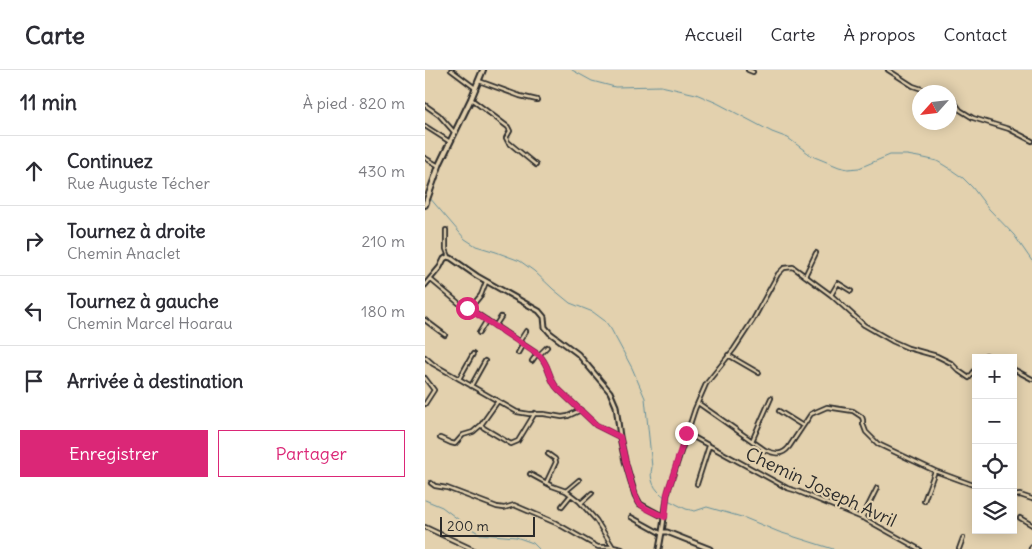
<!DOCTYPE html>
<html lang="fr">
<meta charset="utf-8">
<style>
:root{--surface:#fff;--page:#f7f7f7;--text:#2b2b33;--muted:#7c7c81;--line:#e1e1e2;--accent:#db2777}
body{margin:0;font-family:Delius,sans-serif;background:var(--page);color:var(--text)}
.controls{position:absolute;right:15px;bottom:15px;display:grid;overflow:hidden;border-radius:0px;box-shadow:0 2px 12px #0003}
.controls button{width:45px;height:45px;display:grid;place-items:center;padding:0;border:0;border-bottom:1px solid var(--line);background:var(--surface);color:var(--text);font:25px sans-serif}
.compass{position:absolute;left:487px;top:15px;width:45px;height:45px;border-radius:50%;background:var(--surface);box-shadow:0 2px 12px #0003;rotate:243deg}
.scale{position:absolute;left:15px;bottom:12px;width:95px;box-sizing:border-box;padding-left:5px;border:2px solid #2b2b2b;border-top:0;font-size:14px;line-height:18px;white-space:nowrap;color:#2b2b2b;-webkit-text-stroke:4px #e3d1ae;paint-order:stroke}
.stop{position:absolute;width:15px;height:15px;margin:-11px;border:4px solid #db2777;border-radius:50%;background:#fff}
.stop.end{background:#db2777;border-color:#fff;box-shadow:0 1px 5px #0008}
.list{margin:0;padding:0;list-style:none}
h2{display:flex;justify-content:space-between;align-items:center;height:65px;margin:0;padding:0 20px;font-size:21px}
h2 small{font-size:16px;font-weight:400;color:var(--muted)}
.list li{display:grid;grid-template-columns:32px 1fr auto;gap:15px;align-items:center;box-sizing:border-box;height:70px;padding:0 20px;border-top:1px solid var(--line)}
.list b{display:block;font-size:19px;white-space:nowrap}
.list p{margin:0;font-size:16px;white-space:nowrap;color:var(--muted)}
.list em{font-size:16px;font-style:normal;color:var(--muted)}
.actions{display:flex;gap:10px;padding:15px 20px}
.actions a{flex:1;padding:11px 0;border:1px solid var(--accent);border-radius:0px;text-align:center;font-size:18px;color:var(--accent)}
.actions .main{background:var(--accent);color:#fff}
.icon{flex:none;width:28px;height:28px;fill:none;stroke:currentColor;stroke-width:2;stroke-linecap:round;stroke-linejoin:round}
.map{position:relative;flex:none;width:607px;height:479px;overflow:hidden}
header{display:flex;align-items:center;gap:30px;box-sizing:border-box;height:70px;padding:0 25px;background:var(--surface);border-bottom:1px solid var(--line)}
header strong{font-size:24px}
nav{display:flex;gap:28px;margin-inline-start:auto;font-size:18px}
main{display:flex}
aside{flex:1;background:var(--surface)}
.map>svg:first-child{display:block}
</style>
<header>
<strong>Carte</strong>
<nav><a>Accueil</a><a>Carte</a><a>À propos</a><a>Contact</a></nav>
</header>
<main>
<aside>
<h2>11 min<small>À pied · 820 m</small></h2>
<ul class="list">
<li><svg class="icon" aria-label="ahead" viewBox="0 0 24 24"><path d="M12 20V5M6 11l6-6 6 6"/></svg><div><b>Continuez</b><p>Rue Auguste Técher</p></div><em>430 m</em></li>
<li><svg class="icon" aria-label="right" viewBox="0 0 24 24"><path d="M7 20v-9h11M14 6l5 5-5 5"/></svg><div><b>Tournez à droite</b><p>Chemin Anaclet</p></div><em>210 m</em></li>
<li><svg class="icon" aria-label="left" viewBox="0 0 24 24"><path d="M17 20v-9H6M10 6l-5 5 5 5"/></svg><div><b>Tournez à gauche</b><p>Chemin Marcel Hoarau</p></div><em>180 m</em></li>
<li><svg class="icon" aria-label="arrive" viewBox="0 0 24 24"><path d="M6 21V4h12l-3 4 3 4H6"/></svg><div><b>Arrivée à destination</b></div></li>
</ul>
<div class="actions"><a class="main">Enregistrer</a><a>Partager</a></div>
</aside>
<div class="map">
<svg width="607" height="479" viewBox="0 0 607 479">
<rect width="100%" height="100%" fill="#e3d1ae"/>
<filter id="ink" filterUnits="userSpaceOnUse"><feTurbulence type="fractalNoise" baseFrequency=".02" numOctaves="2"/><feDisplacementMap in="SourceGraphic" scale="10" xChannelSelector="R" yChannelSelector="G"/><feConvolveMatrix kernelMatrix="1 2 1 2 8 2 1 2 1" color-interpolation-filters="sRGB"/></filter>
<g filter="url(#ink)">
<g fill="none" stroke-linecap="round" stroke-linejoin="round">
<path stroke="#628f9b" stroke-width="1" d="M147,0L167,11L190,17L236,16L271,24L292,33L347,62L363,68L387,86L414,97L423,99L434,98L465,85H482L499,88L512,91L525,99L538,108L547,117L564,139L589,165L607,191
M4,127L40,169L51,176L71,182L95,191L109,201L128,219L145,233L168,242L180,251L186,259L207,298L220,328L227,397C224,409 229,420 240,427
M0,430L17,437L42,456L55,464L91,467L108,473L114,479
M243,430L261,439L270,441L282,437L320,448L354,462L408,479"/>
<g stroke="#2b2b2b" stroke-width="6">
<path id="minor" d="M26,0L50,18
M323,0L328,2
M463,0L488,16L506,22
M54,11L95,26L112,30
M46,29L83,57L85,61L81,68L83,72L111,95
M524,29L528,30L535,40L548,48L584,59L607,71
M0,35L14,45L29,62
M0,56L25,72
M0,88L14,96
M21,160V179L24,187
M380,206L391,183
M5,209L36,235L42,238H47
M61,212L56,225L47,236L48,241L114,285C125,295 123,309 133,319L171,355L195,367
M406,225L413,213L426,221
M0,250L20,265
M70,256L76,247
M54,263L62,250
M94,272L101,261
M93,283L98,274
M114,285L122,277
M303,285L334,303
M0,287L8,294L92,342L104,344H119L137,347L143,346L156,340
M557,288L561,285L567,288
M107,291L112,284
M588,299L607,309
M0,308L9,320L0,334
M34,309L48,284
M46,316L60,291
M273,333L340,380C350,384 357,386 364,377L386,344L402,337L428,341L437,347L438,350V354L441,362L453,374L510,401L551,416
M354,341L378,356
M56,355L59,358L86,374L93,371L110,343
M261,363L362,418L372,421L440,449L494,479
M15,368L26,373L30,374L38,365L48,362L56,355L73,331
M327,371L346,328
M105,404L127,416L141,421L154,431L171,450L188,477
M6,413L10,416L22,418L72,437L79,438L89,435L131,453L173,477H188L197,479
M121,413L131,392L130,389L123,384
M272,414L284,376
M141,421L154,410
M588,426L595,425L607,429
M499,431L510,401
M156,433L167,423
M137,436L146,425
M206,447L237,464
M239,447L242,426L244,418L270,339L281,314L309,279L328,250L353,204L359,198L368,197L406,225L439,255L467,271L483,278L512,286L526,293L534,301L544,308L551,299
M437,448L452,418
M595,448L607,455
M0,457L47,479
M534,479L538,468"/>
</g>
<g stroke="#2b2b2b" stroke-width="7">
<path id="tertiary" d="M0,215L15,197L19,189L22,187L26,188L52,206L114,241L119,247L120,257L125,263L153,284L185,322L191,336L195,367L200,391L210,425L215,434L239,447C238,458 236,468 234,479
M238,462H242L285,479
M606,479L607,477"/>
</g>
<g stroke="#2b2b2b" stroke-width="8">
<path id="secondary" d="M0,135L15,93L46,29L58,0"/>
</g>
<use href="#minor" stroke="#e3d1ae" stroke-width="2.5"/>
<use href="#tertiary" stroke="#e3d1ae" stroke-width="3"/>
<use href="#secondary" stroke="#e3d1ae" stroke-width="4"/>
</g>
</g>
<g fill="none" stroke-linecap="round" stroke-linejoin="round" filter="url(#ink)">
<path stroke="#db2777" stroke-width="6" d="M42,238H47L50,243L114,285C125,295 123,309 133,319L171,355L195,367C198,380 207,425 215,434C221,440 232,443 240,447L242,424L261,363"/>
</g>
<g text-anchor="middle" dominant-baseline="central" stroke-width="4.5" stroke-linejoin="round" paint-order="stroke">
<g font-size="18" fill="#2b2b2b" stroke="#e3d1ae">
<text transform="translate(396 417) rotate(25)">Chemin Joseph Avril</text>
</g>
</g>
</svg>
<div class="controls">
<button>+</button>
<button>−</button>
<button><svg class="icon" aria-label="locate" viewBox="0 0 24 24"><circle cx="12" cy="12" r="6"/><path d="M12 2v4M12 18v4M2 12h4M18 12h4"/></svg></button>
<button><svg class="icon" aria-label="layers" viewBox="0 0 24 24"><path d="M12 4l9 5-9 5-9-5zM3 14l9 5 9-5"/></svg></button>
</div>
<svg class="compass" viewBox="-18 -18 36 36"><path d="M0-13l5 13h-10z" fill="#e53935"/><path d="M0 13l5-13h-10z" fill="#7c7c81"/></svg>
<div class="scale">200 m</div>
<div class="stop" style="left:42px;top:238px"></div>
<div class="stop end" style="left:261px;top:363px"></div>
</div>
</main>
